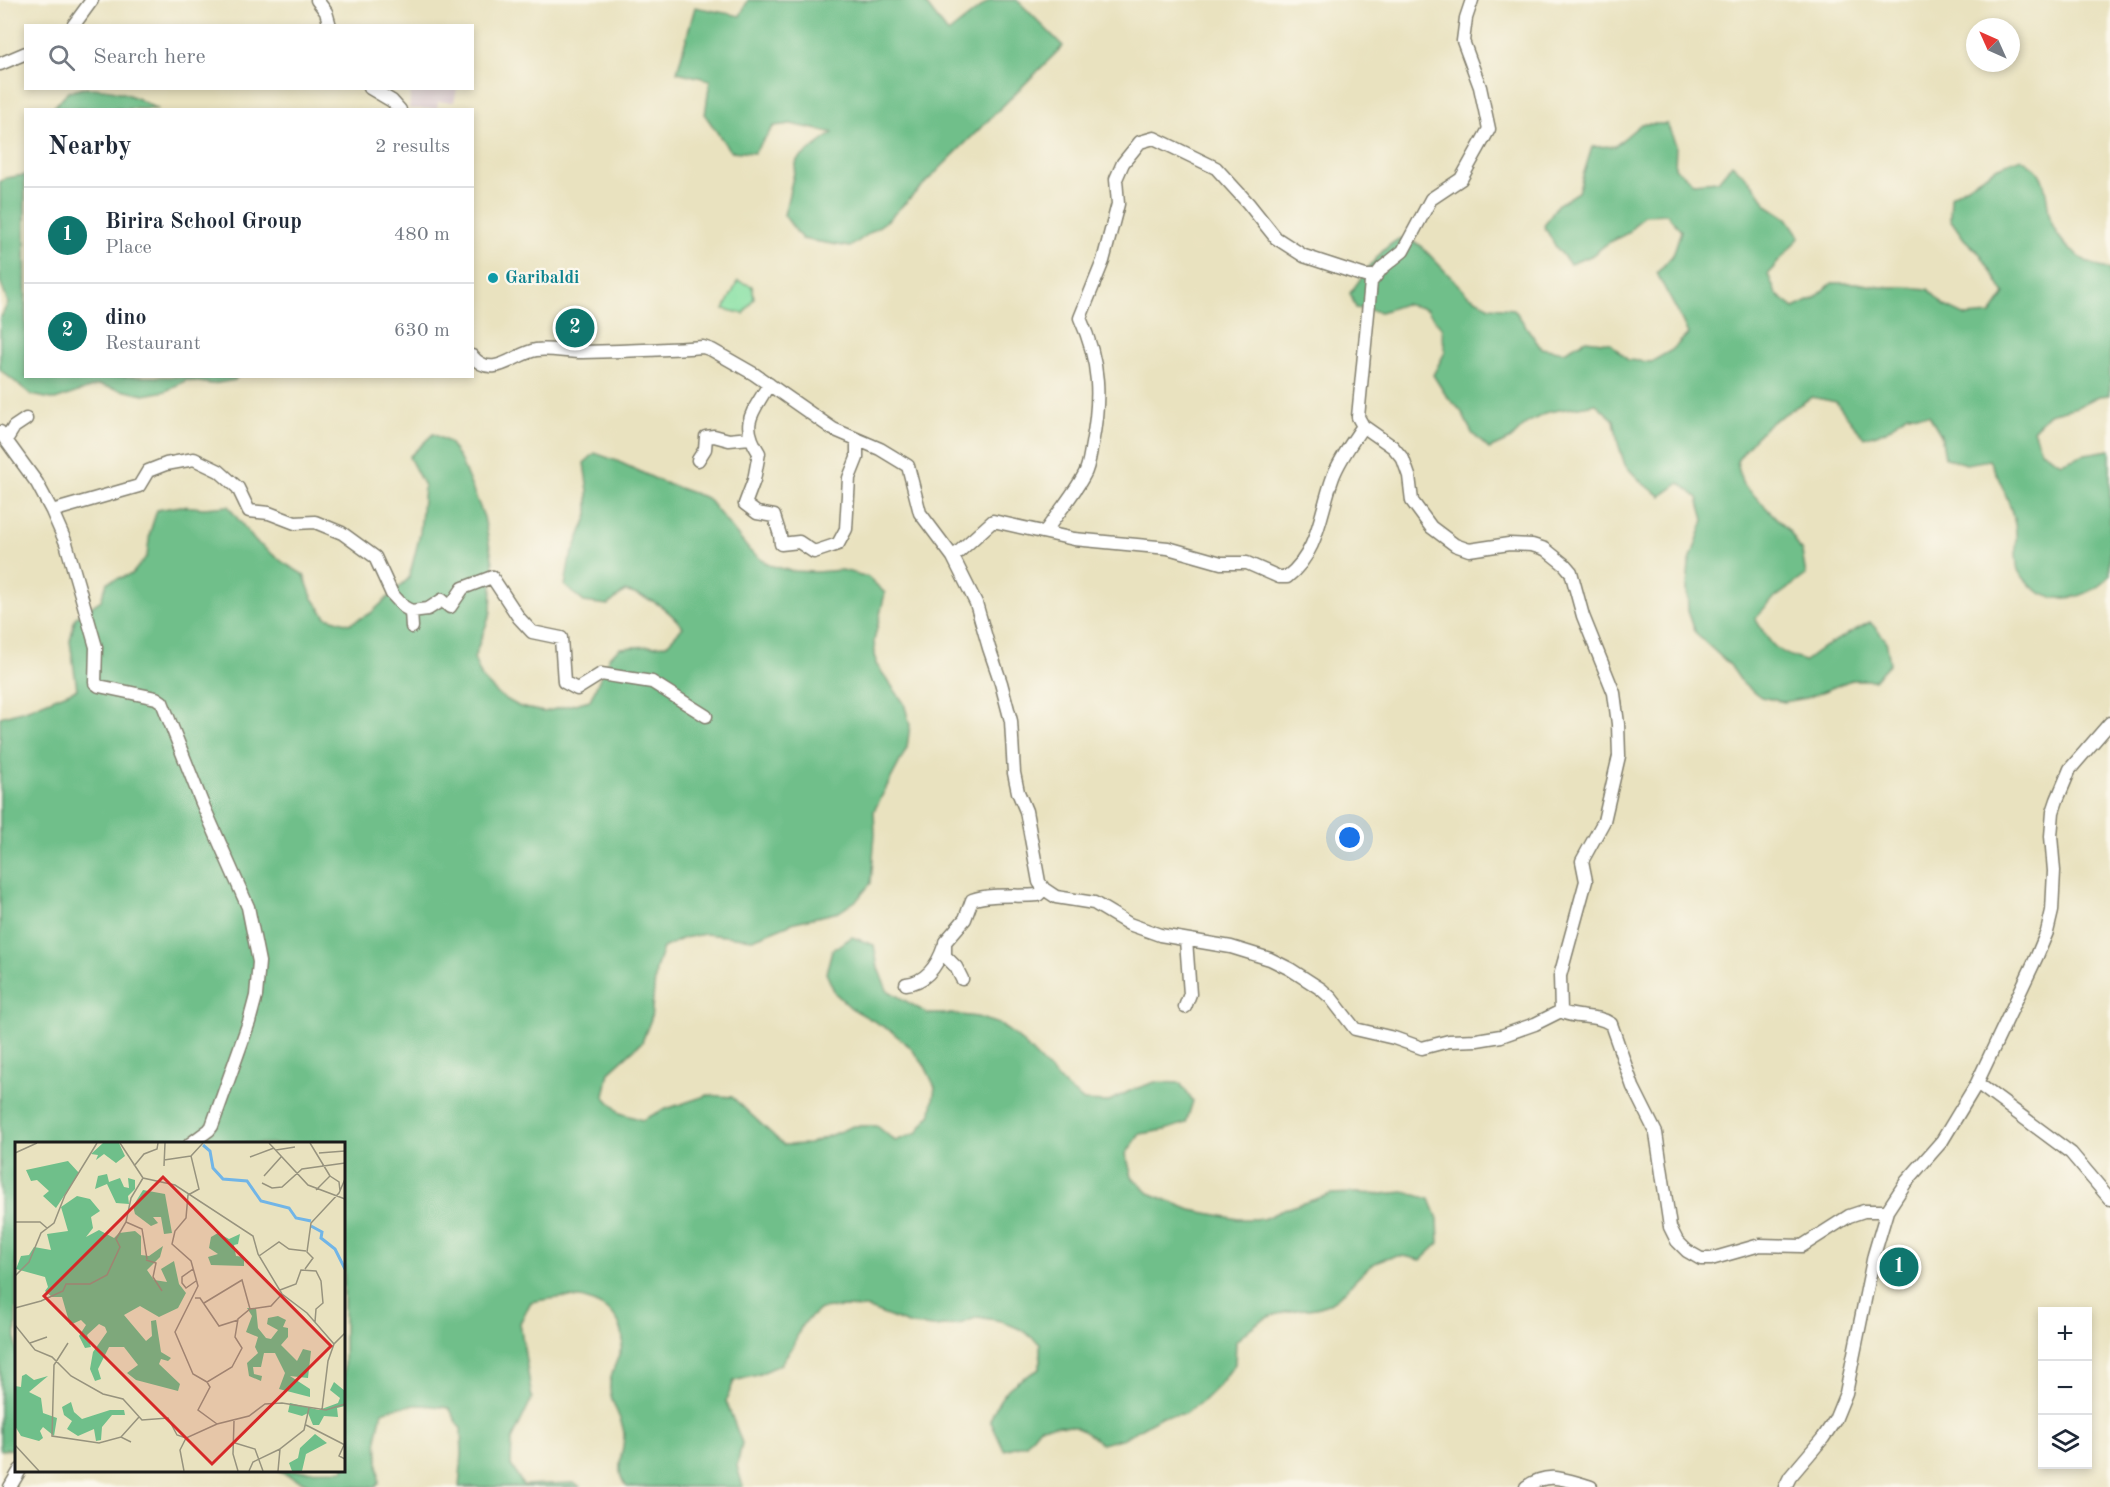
<!DOCTYPE html>
<meta charset="utf-8">
<style>
:root{--surface:#fff;--page:#f6f6f7;--text:#1f2937;--muted:#747a83;--line:#e0e1e3;--accent:#0f766e}
body{margin:0;font-family:"Old Standard TT",serif;background:var(--page);color:var(--text)}
.controls{position:absolute;right:18px;bottom:18px;display:grid;overflow:hidden;border-radius:0px;box-shadow:0 3px 9px #0003}
.controls button{width:54px;height:54px;display:grid;place-items:center;padding:0;border:0;border-bottom:2px solid var(--line);background:var(--surface);color:var(--text);font:30px sans-serif}
.compass{position:absolute;left:1966px;top:18px;width:54px;height:54px;border-radius:50%;background:var(--surface);box-shadow:0 3px 9px #0003;rotate:315deg}
.you{position:absolute;left:1350px;top:838px;width:21px;height:21px;margin:-15px;border:4px solid #fff;border-radius:50%;background:#1a73e8;box-shadow:0 0 0 9px #1a73e833}
.badge{display:grid;place-items:center;width:39px;height:39px;border-radius:50%;background:var(--accent);color:#fff;font-size:20px;font-weight:700}
.pin{position:absolute;translate:-50% -50%;border:3px solid #fff;box-shadow:0 2px 6px #0006}
.list{margin:0;padding:0;list-style:none}
h2{display:flex;justify-content:space-between;align-items:center;height:78px;margin:0;padding:0 24px;font-size:26px}
h2 small{font-size:20px;font-weight:400;color:var(--muted)}
.list li{display:grid;grid-template-columns:39px 1fr auto;gap:18px;align-items:center;box-sizing:border-box;height:96px;padding:0 24px;border-top:2px solid var(--line)}
.list b{display:block;font-size:22px;white-space:nowrap}
.list p{margin:0;font-size:20px;white-space:nowrap;color:var(--muted)}
.list em{font-size:20px;font-style:normal;color:var(--muted)}
.icon{flex:none;width:33px;height:33px;fill:none;stroke:currentColor;stroke-width:2;stroke-linecap:round;stroke-linejoin:round}
.map{position:relative;flex:none;width:2110px;height:1487px;overflow:hidden}
.search{position:absolute;background:var(--surface);box-shadow:0 3px 9px #0003;left:24px;top:24px;width:450px;height:66px;display:flex;align-items:center;gap:15px;box-sizing:border-box;padding:0 21px;border-radius:0px;color:var(--muted);font-size:22px}
.panel{position:absolute;background:var(--surface);box-shadow:0 3px 9px #0003;left:24px;top:108px;width:450px;height:270px;border-radius:0px}
.map>svg:first-child{display:block}
</style>
<div class="map">
<svg width="2110" height="1487" viewBox="0 0 2110 1487">
<rect width="100%" height="100%" fill="#fbf7ec"/>
<filter id="ink" filterUnits="userSpaceOnUse"><feTurbulence type="fractalNoise" baseFrequency=".0167" numOctaves="2"/><feDisplacementMap in="SourceGraphic" scale="12" xChannelSelector="R" yChannelSelector="G"/><feConvolveMatrix kernelMatrix="1 2 1 2 8 2 1 2 1" color-interpolation-filters="sRGB"/></filter>
<filter id="wash" filterUnits="userSpaceOnUse"><feTurbulence type="fractalNoise" baseFrequency=".008" numOctaves="4" result="noise"/><feDisplacementMap in="SourceGraphic" scale="24" xChannelSelector="R" yChannelSelector="G"/><feGaussianBlur stdDeviation="1.35" result="paint"/><feColorMatrix in="noise" values="0 0 0 0 0 0 0 0 0 0 0 0 0 0 0 0 0 1.4 0 .05"/><feComposite in="paint" operator="in"/></filter>
<g filter="url(#wash)">
<rect width="100%" height="100%" fill="#e9e2bf"/>
<path fill="#d1bdc8" d="M411,89V88L457,89L454,102H438L437,109H409Z"/>
<path fill="#8ae1a5" stroke="#537e60" stroke-width="1.5" d="M738,281L752,286L754,298L744,314L724,309Z"/>
<path fill="#6fbf8a" stroke="#466e53" stroke-width="1.5" d="M748,0H923L948,33L990,0H1017L1063,46L888,220L850,247L802,239L784,215L797,160L833,133L791,124L774,126L754,153L730,151L705,115L710,80L677,72L695,7L740,16Z
M84,88C114,88 131,93 156,109H52L68,92Z
M1641,124H1667L1676,145L1675,168L1693,183L1718,181L1732,164L1753,184L1767,205L1787,218L1800,237L1768,274L1776,294L1794,308L1815,298L1832,283H1856L1880,287H1905L1928,289L1945,306L1966,316L1991,314L2005,294L1981,255L1964,239L1950,219L1951,196L1998,167L2021,158C2026,162 2035,167 2039,173C2046,184 2047,200 2049,213C2055,243 2082,264 2110,270V395L2099,396L2077,407L2049,414L2033,430L2041,451L2061,463L2085,454L2110,450V576C2089,598 2053,609 2029,584C2026,580 2020,575 2018,570C2014,555 2018,539 2015,524C2010,502 2000,480 1989,460L1966,464L1945,458L1941,435L1929,415L1907,414L1886,431L1864,438L1836,402L1812,397L1770,423L1753,440L1737,461L1742,483L1790,532L1802,552L1806,575L1771,601L1755,618C1771,645 1774,652 1805,661L1824,647L1870,622L1886,640L1890,663L1874,680H1851L1807,698L1784,702L1761,697L1743,684L1730,665L1696,634L1688,611L1687,587L1689,564L1704,520L1698,498L1680,483L1661,496L1642,483L1625,465L1618,443L1614,420L1596,404L1548,412L1527,423L1511,439L1489,449L1472,433L1461,411L1445,394L1433,375L1445,352L1442,328L1426,309L1404,304L1381,312L1356,308L1350,293C1365,274 1379,248 1401,238L1420,245L1468,295L1490,307L1514,309L1541,348L1564,352L1586,340L1610,343L1628,360L1651,362L1672,350L1688,334C1680,313 1667,295 1657,273L1673,255L1681,231L1667,214L1644,215L1628,233L1608,243L1591,256L1570,264L1556,247L1544,226L1557,205L1578,192L1592,147L1615,146Z
M25,175L26,376L237,377L235,380L212,384L187,380L166,391L144,395L98,385L55,400L32,395L0,370V319L8,303L0,281V182L6,178Z
M433,434L449,442L461,461L484,517L493,563L491,612L474,658L482,678L499,695L520,707L544,712L590,700L610,656L620,648L666,645L683,627C663,604 654,600 625,591L608,605L584,602L565,586L569,562L588,515V491L584,463L595,453L617,461L662,482L707,498L750,551L769,565L791,571L816,572L842,570L868,577L885,593L874,641L876,664L904,703L910,725L907,748L874,811L875,834L871,883L857,900L839,912L795,922L753,939L705,934L684,938L663,948L656,969L651,1019L642,1042L609,1072L604,1096L620,1113L642,1120L663,1110L708,1095L732,1097L784,1145L809,1144L853,1126H877L895,1141L917,1133L931,1113L935,1087L925,1066L910,1047L891,1031L851,1008L835,993L826,973L832,950L852,937L874,945L878,968L887,990L928,1014H952L977,1017L999,1024L1017,1037L1066,1087L1084,1101L1107,1102L1132,1090L1155,1082L1180,1083L1193,1101L1186,1123L1165,1130L1140,1134L1126,1154L1132,1177L1149,1193L1191,1210L1238,1219H1263L1285,1209L1331,1194L1355,1193L1381,1194L1405,1192L1430,1199L1438,1219L1439,1243L1421,1260C1414,1259 1405,1255 1398,1256C1363,1257 1352,1295 1323,1306C1315,1309 1304,1309 1296,1310C1267,1315 1257,1321 1236,1341L1235,1364L1220,1384L1204,1400L1184,1414L1162,1416L1124,1438L1102,1444C1078,1426 1070,1422 1040,1427L1026,1444L1004,1450L990,1420C1003,1389 1010,1384 1040,1369V1344L1022,1330L1001,1321L978,1317L957,1325L934,1327L911,1325L866,1308L843,1307L820,1309L802,1325L793,1346L780,1365L757,1375L734,1381L726,1401L742,1443L737,1466L743,1487H627C612,1470 625,1453 624,1434C623,1419 611,1405 610,1390C608,1373 622,1354 623,1341C623,1330 618,1318 610,1312C585,1292 561,1296 531,1302L520,1323L532,1398L512,1440L511,1465L523,1485L573,1483L581,1487H459L462,1454L461,1429L449,1408C422,1404 408,1403 382,1412L377,1434L379,1483L376,1487H314L278,1471L344,1470V1144H16V1449L0,1450V717L28,709L77,689L70,641L75,618L101,600L107,582L132,574L147,556L150,532L157,510L181,506L204,508L228,506L255,541L284,563L304,575L312,597L326,617L349,624L371,613L409,578L420,534L424,486L409,457Z"/>
</g>
<g filter="url(#ink)">
<g fill="none" stroke-linecap="round" stroke-linejoin="round">
<g stroke="#827f6e" stroke-width="15">
<path id="minor" d="M317,0L326,12L330,26
M1472,0L1466,18L1463,41L1480,87L1489,129L1461,179L1431,199L1403,251L1382,268L1371,282L1358,417L1363,426L1393,447L1403,459L1409,476L1412,501L1431,527L1455,545L1469,550L1509,544L1532,545L1545,549L1565,565L1571,572L1583,616L1614,693L1618,724L1619,756L1604,821L1582,861L1586,881L1560,976L1561,1011C1576,1020 1595,1013 1611,1024L1633,1087L1656,1133L1670,1227L1677,1241L1687,1251L1701,1259H1711L1760,1245L1802,1246L1849,1216L1864,1211H1887
M73,26L92,0
M0,64L26,53
M370,88L392,101L400,110
M472,356C493,381 515,353 536,350C550,348 567,352 582,352C622,351 662,350 703,347L712,350L754,374L833,429L880,449L908,466L920,513L953,557L976,603L989,648L1001,683L1011,721L1014,773L1018,792L1026,811L1039,882L1044,889L1056,897L1094,903L1129,924L1160,935L1231,947L1270,959L1290,969L1321,989L1331,998L1355,1029L1394,1038L1422,1048L1449,1041L1477,1040L1501,1036L1535,1024L1561,1011
M769,384C753,413 739,422 759,453L754,480L745,504L757,513L774,516L780,535L781,544L799,542L814,552L838,544L846,529L849,478L857,458V440
M0,432L37,483L52,511L66,543L96,647L95,683L99,686L156,698L162,702L202,803L248,907L259,962L256,996L249,1022L212,1126L209,1130L190,1144
M6,440L14,427L26,419
M698,460L705,449L706,437L714,436L729,440L750,438
M52,511L139,486L148,471L166,464L194,459L219,471L238,488L249,511L269,513L295,523L315,522L342,533L375,557L392,594L404,607L411,611
M1045,532C1057,514 1074,494 1084,475C1089,467 1090,454 1092,444C1101,397 1100,362 1080,318L1103,261L1118,204L1116,179L1123,163L1140,142L1154,138L1216,168L1248,203L1276,238L1304,256L1365,276H1375
M953,557L993,521L1074,539L1168,548L1221,563H1247L1279,577H1287C1319,552 1320,512 1333,477C1339,460 1353,441 1363,426
M412,627L411,611L428,609L442,600L450,607L463,588L492,577L519,618L532,632L561,638L564,682L577,689L601,674L652,682L706,716
M962,979L956,967L945,956V942L965,919L972,900C993,893 1017,897 1038,895L1044,889
M906,984C927,982 938,964 944,946
M1185,1007L1190,994L1186,940
M1977,1083L2071,1153L2110,1199
M10,1487L20,1470
M1526,1487C1549,1470 1566,1480 1591,1487
M1785,1487L1790,1477L1823,1438L1835,1420L1846,1393L1874,1255L1887,1211L1906,1182L1942,1141L1977,1083L2037,956L2047,932L2052,911L2054,871L2051,836L2053,812L2057,800L2070,769L2110,723"/>
</g>
<use href="#minor" stroke="#fff" stroke-width="12"/>
</g>
</g>
<circle fill="#0f9aa8" stroke="#fbf7ec" stroke-width="2" cx="493" cy="278" r="6"/>
<g text-anchor="middle" dominant-baseline="central" stroke-width="4.5" stroke-linejoin="round" paint-order="stroke">
<g font-size="18" font-weight="bold" fill="#0d838f" stroke="#fbf7ec" text-anchor="start">
<text x="505" y="278">Garibaldi</text>
</g>
</g>
<g transform="translate(15 1142)">
<rect width="330" height="330" fill="#e9e2bf"/>
<path d="M88,1H104L110,14L101,21L89,12L81,18L83,13L76,12ZM53,19L64,31L41,66L28,54L34,49L22,38L16,39L11,28ZM92,32L94,40L105,36L109,45L114,46L113,36L120,38V47L113,54L114,62L101,61L92,42L80,47L83,34ZM128,48L150,52L157,91L149,92L146,75H138L143,81L136,84L120,72L118,64ZM62,54L75,57L85,69L76,75L78,86L71,95L84,88L99,96L104,91L120,89L126,94V113L134,114L148,104L145,115L132,128L139,138L152,140L146,127L159,119L164,142L171,151L163,166L144,175L125,164L109,173L131,199L137,194L136,179L141,178L146,210L156,216L153,219L146,217L144,222L165,242L163,249L121,238L112,231L123,223L109,205H94L83,227L86,237L80,239L75,227L78,210L92,190L90,185L84,182L72,193L76,205L70,206L64,194L71,183L66,178L55,183L47,155H37L30,149L33,145L30,135L1,127L6,114L14,113L19,105L36,108L32,92L53,89L46,65ZM203,91L214,97L225,92L223,102L219,103L221,114L229,115V124L196,123L193,115L203,112L194,106L196,95ZM232,166H241L243,186L251,196L256,197L263,188L252,182L253,176L263,174L271,178L268,185L273,186V195L266,203L282,219L288,207L296,209L293,236L275,234L295,247V255L264,247L270,231L260,211H249L246,225H238L239,232L247,234L246,239L234,234L232,221L243,211L240,205L243,195L231,190L237,174ZM11,232L19,238L33,234L14,250L26,256L28,271L42,276L39,294L28,285L25,289L28,296L24,299L6,294L0,284V244L6,245L7,234ZM319,240L330,249V264L322,266L323,275L309,274L304,283H298L293,271L287,274L273,270L275,261L304,268L323,261L325,256L315,248ZM56,260L59,270L67,277L95,268H109L110,273H97L87,285L86,298L81,299L79,287L63,294L52,287L57,279L49,273L47,265ZM300,292L312,301L291,312L287,329H277L274,321L283,316L285,306Z" fill="#6fbf8a"/>
<path fill="none" stroke="#71b5e7" stroke-width="3" d="M188,3L195,9L198,26L208,37L232,39L246,59L274,66L281,76L296,79M296,84L307,90L306,96L320,107L330,127"/>
<path fill="none" stroke="#97937e" stroke-width="1.5" d="M105,1L128,36L160,43L238,94L243,112L267,152L292,171L319,202M188,1L176,14L184,47L173,53L171,76L160,89L157,102L176,119L183,144L160,190L178,232L192,240M254,1L293,43L330,57M295,1L315,34L301,48M261,8L280,5M0,11L22,1M304,11L330,9M235,15L259,6M149,18L176,14M119,24L129,12L142,7L143,1M149,24L150,1M249,34L266,15M315,34L324,40L325,49M247,41L257,46L267,45L287,27L330,21M0,80H25L32,86M111,80L127,87L132,117M244,114L264,100L274,107L291,109M131,118L141,121L138,135L147,149M178,127L167,135V141L171,146L181,139M290,127L298,116L292,110L296,81L324,51L330,37M0,134L14,120L26,91L39,81L50,53L82,1M265,148L281,142L286,128L301,129L306,139L308,161L301,167L300,180M180,156H185L204,184L223,178M189,161L227,138L235,167M0,166L26,159L48,149L51,142H75L92,133L105,105L101,97L111,80L116,56L128,36M0,183L20,208L37,215L56,234L88,252L108,257L127,278L153,276L162,293L171,296M15,201L32,195M53,201L39,223L37,294L84,301L106,295L116,300M307,268L313,219L319,202L330,191M219,279L218,312L223,329M202,282L183,268L195,245L192,240L217,225L227,206L220,195L223,177L235,167L256,164L267,152M291,283L330,303M106,295L124,275M220,301L240,307L248,329M0,303L24,329M329,303L324,314L330,317M169,329L165,308L171,296L202,282L234,274L250,262L267,261L311,268L330,262M234,329L238,320L265,307M263,329L265,307L289,288L294,266"/>
<path fill="#d62828" fill-opacity="0.15" stroke="#d62828" stroke-width="3" d="M148,35L316,204L197,322L29,154Z"/>
<rect width="330" height="330" fill="none" stroke="#1c1c1c" stroke-width="3"/>
</g>
</svg>
<div class="controls">
<button>+</button>
<button>−</button>
<button><svg class="icon" aria-label="layers" viewBox="0 0 24 24"><path d="M12 4l9 5-9 5-9-5zM3 14l9 5 9-5"/></svg></button>
</div>
<svg class="compass" viewBox="-18 -18 36 36"><path d="M0-13l5 13h-10z" fill="#e53935"/><path d="M0 13l5-13h-10z" fill="#747a83"/></svg>
<div class="you"></div>
<div class="pin badge" style="left:1899px;top:1267px">1</div>
<div class="pin badge" style="left:575px;top:328px">2</div>
<div class="search"><svg class="icon" aria-label="search" viewBox="0 0 24 24"><circle cx="10" cy="10" r="6"/><path d="M15 15l6 6"/></svg>Search here</div>
<section class="panel">
<h2>Nearby<small>2 results</small></h2>
<ul class="list">
<li><span class="badge">1</span><div><b>Birira School Group</b><p>Place</p></div><em>480 m</em></li>
<li><span class="badge">2</span><div><b>dino</b><p>Restaurant</p></div><em>630 m</em></li>
</ul>
</section>
</div>
